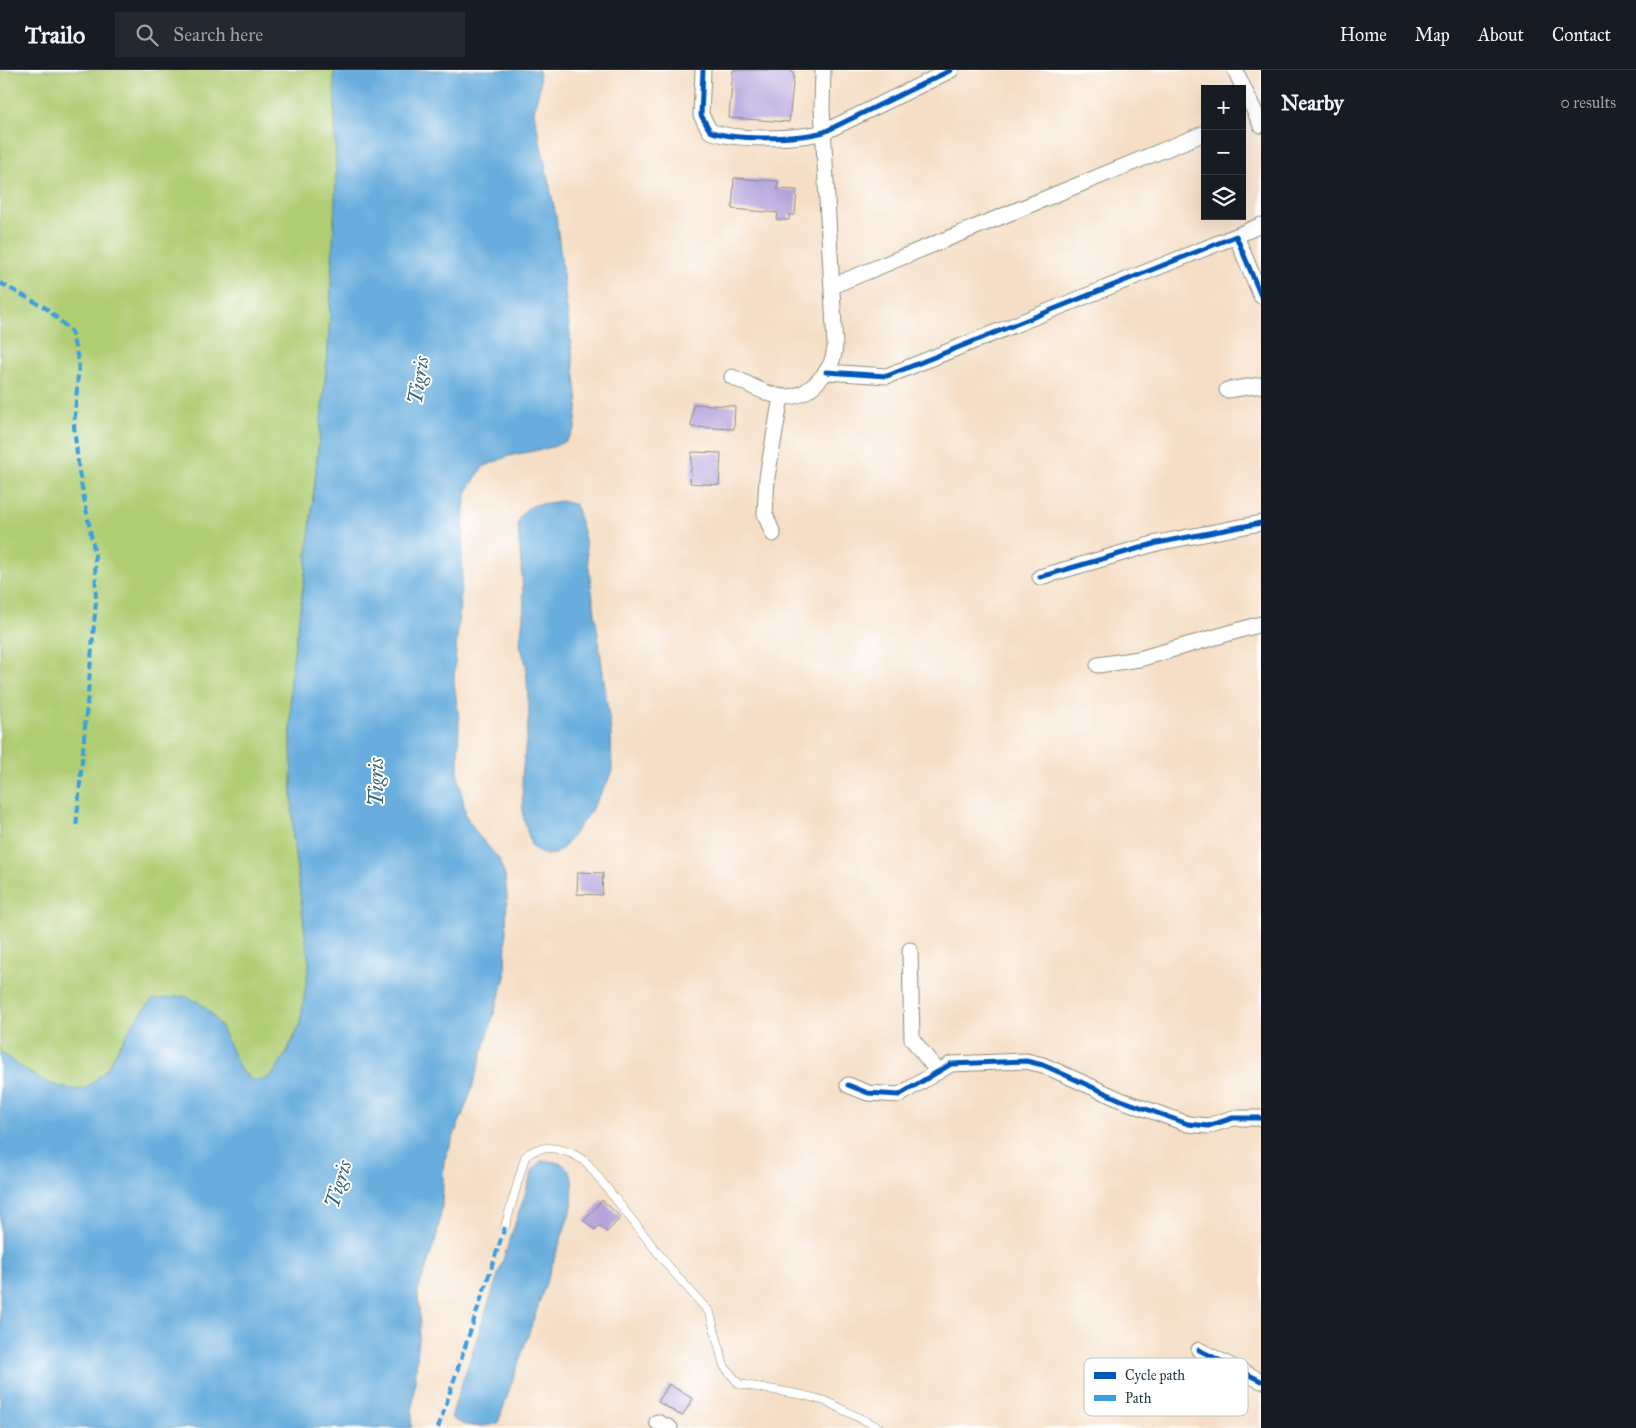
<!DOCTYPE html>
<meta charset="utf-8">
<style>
:root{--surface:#171b24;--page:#242831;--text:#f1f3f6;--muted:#9ea1a6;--line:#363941}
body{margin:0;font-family:"IM FELL Great Primer",serif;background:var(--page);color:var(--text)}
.controls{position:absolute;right:15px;top:15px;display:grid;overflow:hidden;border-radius:0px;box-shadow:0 5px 20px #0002}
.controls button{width:45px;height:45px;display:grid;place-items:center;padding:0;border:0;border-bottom:1px solid var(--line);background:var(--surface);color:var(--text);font:25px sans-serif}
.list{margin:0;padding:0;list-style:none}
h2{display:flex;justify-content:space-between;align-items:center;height:65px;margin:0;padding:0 20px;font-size:21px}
h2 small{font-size:16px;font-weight:400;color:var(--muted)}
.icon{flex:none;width:28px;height:28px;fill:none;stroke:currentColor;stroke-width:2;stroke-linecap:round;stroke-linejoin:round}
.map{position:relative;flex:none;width:1261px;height:1358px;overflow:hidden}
header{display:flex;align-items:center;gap:30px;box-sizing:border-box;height:70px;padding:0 25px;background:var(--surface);border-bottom:1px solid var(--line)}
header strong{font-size:24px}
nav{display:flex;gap:28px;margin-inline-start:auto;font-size:18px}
.search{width:350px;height:45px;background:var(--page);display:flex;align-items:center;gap:12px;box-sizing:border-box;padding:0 18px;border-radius:0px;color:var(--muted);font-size:19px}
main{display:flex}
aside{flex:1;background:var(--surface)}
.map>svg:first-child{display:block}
</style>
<header>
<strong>Trailo</strong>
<div class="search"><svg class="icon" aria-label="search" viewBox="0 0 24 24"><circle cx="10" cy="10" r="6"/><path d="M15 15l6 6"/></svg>Search here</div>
<nav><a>Home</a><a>Map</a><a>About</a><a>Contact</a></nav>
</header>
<main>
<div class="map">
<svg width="1261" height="1358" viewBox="0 0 1261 1358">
<rect width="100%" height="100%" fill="#fff"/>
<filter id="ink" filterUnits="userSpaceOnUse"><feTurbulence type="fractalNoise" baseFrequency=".02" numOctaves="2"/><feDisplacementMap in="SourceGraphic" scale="10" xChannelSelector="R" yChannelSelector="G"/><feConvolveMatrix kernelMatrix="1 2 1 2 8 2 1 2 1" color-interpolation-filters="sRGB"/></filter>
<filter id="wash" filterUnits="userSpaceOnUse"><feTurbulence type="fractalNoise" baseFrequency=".0096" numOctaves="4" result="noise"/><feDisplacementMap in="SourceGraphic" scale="20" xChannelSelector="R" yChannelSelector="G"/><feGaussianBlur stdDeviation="1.12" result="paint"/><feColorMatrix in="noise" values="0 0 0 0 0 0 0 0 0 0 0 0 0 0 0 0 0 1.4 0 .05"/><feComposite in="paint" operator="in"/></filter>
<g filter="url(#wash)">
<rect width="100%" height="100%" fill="#f5dec5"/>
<path fill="#b0cd73" stroke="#688554" d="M0,0H334L336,111L328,281L306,497L290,611L293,768L309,894L300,955L279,996L272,1005L263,1010H252L240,999L236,991L120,974C113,987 107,1002 95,1012C65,1037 25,999 0,982Z"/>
<path fill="#67addd" stroke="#437588" d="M334,0H539L540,15L534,42L556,146L578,332L575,359L566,371L553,377L509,386L483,397L467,421L464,438L462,507L455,593L454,613L459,648L458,704L466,746L478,765L499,789L505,806L507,825L505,907L469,1028L444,1091L442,1136L437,1165L418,1222L420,1254L411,1358H0V982C26,1000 51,1022 85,1019L105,1001L133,953L152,930L183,926L197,931L210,942L221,957L240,999L252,1010H263L272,1005L289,979L300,955L309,894L293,768L290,611L306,497L328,281L336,111Z
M562,431L576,435L585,469L611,662L612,701L607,713L590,742L565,776L555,784L546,785L538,782L531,775L523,746L522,706L529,644L526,594L520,575L524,535L518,454C522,432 544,434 562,431Z
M541,1091C577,1090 573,1109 572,1137L498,1353C480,1358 467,1358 451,1348L455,1334L533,1100Z"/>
<g id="blocks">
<path fill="#b3a3db" d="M733,0H792V3L794,4L789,52L729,48Z
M734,108L778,111L777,119L797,120L795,145H789V150H777L778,143L732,139Z
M693,334L735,336L734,359L691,357Z
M692,382L721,383L719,415L690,413Z
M578,802L603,803L602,825L577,824Z
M602,1130L621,1147L607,1162L599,1156L595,1160L584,1151Z
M669,1314L693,1329L682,1346L658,1332Z"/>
</g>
</g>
<g filter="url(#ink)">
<use href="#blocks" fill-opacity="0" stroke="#8a8e7c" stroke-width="1"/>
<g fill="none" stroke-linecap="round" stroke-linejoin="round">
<g stroke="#8a8e7c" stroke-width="9">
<path id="service" d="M505,1157L525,1087C541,1070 571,1080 587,1093L670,1198L710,1243L724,1296L739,1314L803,1325L825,1331L880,1358"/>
</g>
<g stroke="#8a8e7c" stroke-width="17">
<path id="minor" d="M703,0L701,45L710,61C734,71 798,69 824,62L951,0
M1235,0L1261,55
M1236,166L1261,155
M832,216L1205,63
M826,302L887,306L1236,166L1261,226
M732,307C766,321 790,343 820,309C830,298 834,290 835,275L822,38L823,0
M1227,320L1261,315
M773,464L765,444L767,407L781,327
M1040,507L1157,473L1261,453
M1098,595L1139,589L1261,554
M910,880L912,969L938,1002
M848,1015L868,1023L899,1025L951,994L1026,991L1043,995L1121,1030L1188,1054L1208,1056L1233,1048H1261
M1199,1280L1261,1311
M657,1352L670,1358"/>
</g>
<use href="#service" stroke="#fff" stroke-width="8"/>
<use href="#minor" stroke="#fff" stroke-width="15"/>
<path stroke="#3c9ee2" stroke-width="4" stroke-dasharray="8 4" stroke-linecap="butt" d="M0,213L46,238L71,261L79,293L74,356L79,402L95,485L96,532L76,759
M438,1358L505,1157"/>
<g stroke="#fff" stroke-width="8">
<path id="cycleway" d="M703,0L701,45L710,61C734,71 798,69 824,62L951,0
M826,302L887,306L1236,166L1261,226
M1040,507L1157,473L1261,453
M848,1015L868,1023L899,1025L951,994L1026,991L1043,995L1121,1030L1188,1054L1208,1056L1233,1048H1261
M1199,1280L1261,1311"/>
</g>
<use href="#cycleway" stroke="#0057b8" stroke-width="5"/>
</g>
</g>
<g text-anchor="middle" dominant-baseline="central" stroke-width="4" stroke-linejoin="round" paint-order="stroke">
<g font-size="20" font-style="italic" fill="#38646f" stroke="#fff">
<text transform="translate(418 310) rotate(-81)">Tigris</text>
<text transform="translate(376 712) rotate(-90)">Tigris</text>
<text transform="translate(338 1114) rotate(-73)">Tigris</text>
</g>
</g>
<rect x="1084" y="1288" width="164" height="58" rx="8" fill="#fff" stroke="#bcc5c2" stroke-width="1"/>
<rect x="1094" y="1302" width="22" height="7" fill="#0057b8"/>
<rect x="1094" y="1325" width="22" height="6" fill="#3c9ee2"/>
<g font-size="14" fill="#1f3d34">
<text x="1125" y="1310">Cycle path</text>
<text x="1125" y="1333">Path</text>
</g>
</svg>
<div class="controls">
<button>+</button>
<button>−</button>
<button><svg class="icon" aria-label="layers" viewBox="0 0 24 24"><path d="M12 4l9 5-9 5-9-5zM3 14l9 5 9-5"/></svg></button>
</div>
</div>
<aside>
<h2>Nearby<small>0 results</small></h2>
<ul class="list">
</ul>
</aside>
</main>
